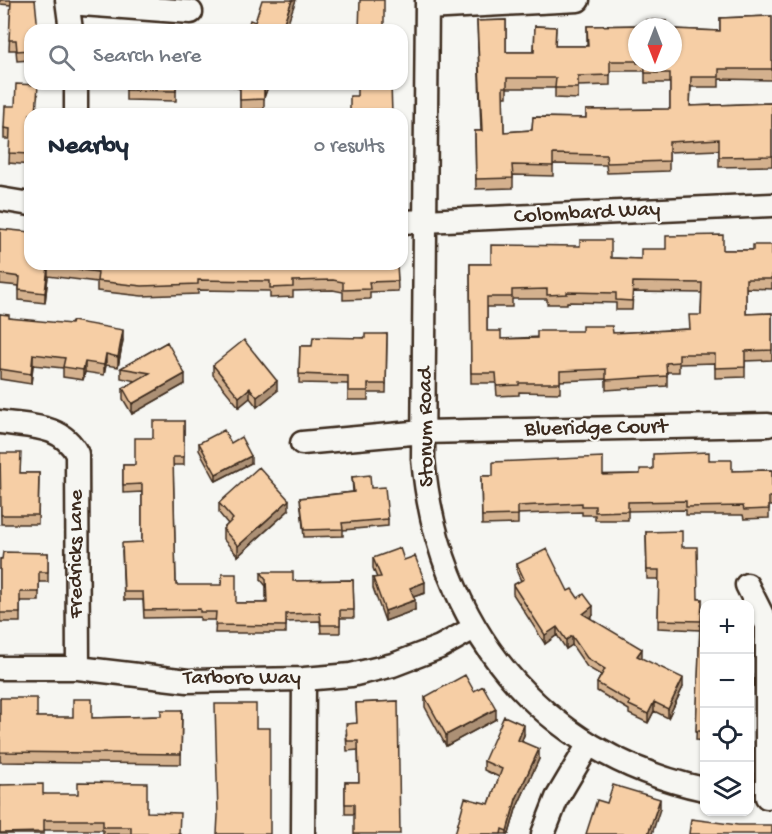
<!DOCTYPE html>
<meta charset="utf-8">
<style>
:root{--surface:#fff;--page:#f6f6f7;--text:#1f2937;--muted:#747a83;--line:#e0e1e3}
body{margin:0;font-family:"Gochi Hand",sans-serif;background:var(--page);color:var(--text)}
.controls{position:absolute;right:18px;bottom:18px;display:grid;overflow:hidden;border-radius:12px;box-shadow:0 2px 4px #0004}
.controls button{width:54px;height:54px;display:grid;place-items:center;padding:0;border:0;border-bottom:2px solid var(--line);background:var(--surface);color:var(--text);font:30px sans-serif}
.compass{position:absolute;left:628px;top:18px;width:54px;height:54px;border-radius:50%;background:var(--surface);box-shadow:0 2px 4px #0004;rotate:180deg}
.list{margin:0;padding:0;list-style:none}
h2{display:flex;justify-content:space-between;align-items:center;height:78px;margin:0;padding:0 24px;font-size:26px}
h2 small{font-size:20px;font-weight:400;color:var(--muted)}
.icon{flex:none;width:33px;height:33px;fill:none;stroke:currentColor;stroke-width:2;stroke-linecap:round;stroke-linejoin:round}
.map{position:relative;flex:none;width:772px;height:834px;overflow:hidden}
.search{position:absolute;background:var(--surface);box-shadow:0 2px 4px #0004;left:24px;top:24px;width:384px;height:66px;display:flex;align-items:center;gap:15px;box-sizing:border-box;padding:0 21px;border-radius:18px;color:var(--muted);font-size:22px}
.panel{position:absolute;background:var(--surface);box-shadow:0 2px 4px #0004;left:24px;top:108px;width:384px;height:162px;border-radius:18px}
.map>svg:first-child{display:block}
</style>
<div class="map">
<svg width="772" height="834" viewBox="0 0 772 834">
<rect width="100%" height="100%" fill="#f6f6f2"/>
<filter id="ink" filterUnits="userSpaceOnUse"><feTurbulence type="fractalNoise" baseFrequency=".0167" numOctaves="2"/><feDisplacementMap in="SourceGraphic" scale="12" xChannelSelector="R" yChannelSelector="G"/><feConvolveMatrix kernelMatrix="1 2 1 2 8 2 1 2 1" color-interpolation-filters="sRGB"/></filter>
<g filter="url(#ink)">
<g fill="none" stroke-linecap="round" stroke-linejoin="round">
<g stroke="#3b2a1e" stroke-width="27">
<path id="minor" d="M67,0L71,30
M427,0L423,458C437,624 539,754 704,789
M68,3L191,12
M427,8L578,0
M76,84V114
M0,199L30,204
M402,222L772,205
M0,422C30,427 62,424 77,454L78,668
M302,443L423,432L768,425
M747,585L767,625V797
M0,668H78L188,681L304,679L351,675L393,665L440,647L474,628
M303,834L304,679
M543,834L557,798L589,744"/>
</g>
<use href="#minor" stroke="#f6f6f2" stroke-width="22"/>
</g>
<path fill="#d4b18e" stroke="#3b2a1e" stroke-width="1.5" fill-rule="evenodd" d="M0,0H35L30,30V60L17,61L16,50H9L11,5L0,4Z
M772,16V80L719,79V87H691L690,106L772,103V166L719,167V150L669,152V171L607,173L606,165L553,164V176L513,175V188L476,189L475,131H481L477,21L506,20V52H534L535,26L556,27L555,46H587V26L646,25V20L666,21V27H637V63H673V29L720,31V18ZM610,71H645V83H670V109L586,110V118L533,117L532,130L504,132L503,97H507V88H555V98L578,99V86L610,85Z
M126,84H176V101L126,100Z
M227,84H269L264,97V109L240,110V89Z
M38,95L30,114V165L9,163L10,139H4V128L15,106Z
M0,229L30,264H397L398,291L370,292V299L343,300V292L333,290L293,291V297L270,298V291L198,290V294L142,296L97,291V282L48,276L45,303L19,300V286L0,284Z
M772,245V289L746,288V314L772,313V360L745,361V377L715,378V363L679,364V372H667V386L606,390V379L560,381V393L519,392V395L497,396L496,383H471L470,264H491L611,258L641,259L723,250H753ZM633,292L702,293L701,315L689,329L501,339L487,331V307H512V299H547V304H567V302L616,303V310H632Z
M0,314L9,318L123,340L118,367L106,365L104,375L85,372L83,380L63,377V368L33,365L31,384L0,379Z
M387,334L386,393H368V400H348V384L299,383L300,346H312Z
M167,342L185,384L132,414L123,399V388L136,381L121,378V368Z
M213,365L277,391L257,407L250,398L239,407L213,375Z
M184,421V465H173L176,585L236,603H266V586L261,580V572L293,581L353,580L354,618H340V633H321L320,621L286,622V633H215L216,620H200V617L144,618L143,600H124L122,551L142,542V492L123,493V465H135L153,438Z
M199,443H231L251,463L216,481L199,450Z
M0,453L20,473H39L38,524H1Z
M709,460L732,471L772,470V506H769V518L744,519L743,515H686V510L628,511V520H595V515H582V512L518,514V524L482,525L481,476L640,474L653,469Z
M352,477L371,488L388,519V526L343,530V536L304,537L300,498L353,492Z
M219,503L289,510L238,556L223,539V529L228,524L219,513Z
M646,532L682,547L698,599H702L701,626H705V741L696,740L700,630L658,628L659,579H647Z
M48,553V582H39V601H20V622H0V559Z
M373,558L404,560L425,593L413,597L415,610L385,621L373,588V578H377L373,568Z
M517,564L578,598L593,615L590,618L641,658L683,687L668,718L654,711L648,723L629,714V710L597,691V683L601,675L587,667L572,645L566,649L557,635L545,644L513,594V585L521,581L517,572Z
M474,691L496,719L446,746L425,707V697Z
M0,698L37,717L92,718L161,716L182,710L181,764L0,762Z
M398,701L354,814H345V782H359L358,750L347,751L346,734L357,723L356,703Z
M524,735L522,741L539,759L516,809L509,834H455L489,804L499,777L484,770V761Z
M0,785L43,794L147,812L180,834H103V830H44V834H0Z"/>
<path fill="#ac9074" stroke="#3b2a1e" stroke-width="1.5" d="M292,0H296L285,30H281Z
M266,84H269L264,98V88Z
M48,266V276L45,303V293Z
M123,330V340L118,367V357Z
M33,354V365L31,384V374Z
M106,354V365L104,375V365Z
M85,362V372L83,380V370Z
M185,374V384L132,414V404Z
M277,381V391L257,407V397Z
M250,388V398L239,407V397Z
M251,456V463L216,481V474Z
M289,500V510L238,556V546Z
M425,582V593L410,598V588Z
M415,600V610L385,621V611Z
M593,606V615L583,622V614Z
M557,627V635L545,644V635Z
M572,636V645L566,649V640Z
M642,649V657L637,665V656Z
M683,678V687L668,718V709Z
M654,702V711L648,723V714Z
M496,709V719L446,746V735Z
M524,725V735L518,750V740Z
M539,749V759L516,809L509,834H507V831L516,799Z
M660,799V809L652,834H648Z"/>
<path fill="#f6cea5" stroke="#3b2a1e" stroke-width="1.5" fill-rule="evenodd" d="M11,0H35L38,30H30V50L17,51L16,40H9Z
M262,0H292L281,30H247L250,20L255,22Z
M360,0H384V30H359Z
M772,16V69H719V77H691L690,106L772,103V156L719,157V139L669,142V161L607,163L606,155L553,154V166L512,165L513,178L476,179L475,131H482L477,21L506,20V52H534L535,26L556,27L555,46H588L587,26L646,25V20L666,21V27H637V61H610V75L578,76V88H555L556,78H507V87H503L504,132L532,130L533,117L586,118V110L670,109V73H645V63H673V29L720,31V18Z
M16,84L38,85L36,114H30V154L9,153L10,129L4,128L5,106H15Z
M126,84H176V91L126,90Z
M240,84H266L264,88V99L240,100Z
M357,84H391L392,114H350V96H357Z
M0,229L30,232V264H397L398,281L369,282L370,289L343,290V282L333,280L293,281V287L270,288V281L198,280V284L142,286L97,281L98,272L48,266L45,293L19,290L20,277L0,274Z
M723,235V250H753V245H772V279H746V314L772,313V350L745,351V367L715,368V354H679V362L666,363L667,376L606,380V369L560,371V383H519V385L497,386L496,373H471L470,264H491V245L580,246V240H611V258L641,259V249H666V236ZM633,282L702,283L701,315H689L690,329L613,333L612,326H582V331H537V338L501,339V331H487V297H512V290L547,289V295L567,294V292L616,293V300L632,301Z
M0,314L9,315V318L71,324L72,321L123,330L118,357L106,354L104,365L85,362L83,370L63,367L65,358L33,354L31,374L0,369Z
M365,334H387L386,384H368V391H348V376L299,374L300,346H312L313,337L365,338Z
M244,340L277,381L257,397L250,388L239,397L213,365Z
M167,342L185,374L132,404L123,388L150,373L121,368Z
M153,421H184V457H173L176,585H221L222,574H236V603H267L266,579L261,572H293V581L353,580L354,610H340V625H321L320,613L286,614V626L215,625L216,612H200V609L144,610L143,592H124L122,543L142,542V484L123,485V465H135V438H153Z
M224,430L231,443L241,437L251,456L216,474L199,443Z
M709,452V460H732V471L772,470V497H769V509L744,510L743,506L686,507V501L628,502V511L595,512V506H582V503L518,506V515L482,516L481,476H493V462L603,457V475L640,474V469H653V454Z
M0,453H21L20,473H39L38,515H1Z
M259,467L289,500L238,546L223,529L233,519L219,503Z
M370,475L371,488L385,487L388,519L342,523L343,529L304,530L300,498L354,492L352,477Z
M682,531V547H697L698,599H702L701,621L658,620L659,570H647L646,532Z
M400,548L404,560L415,556L425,582L410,588L415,600L385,611L373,578L381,577L373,558Z
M547,549L568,591L572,589L578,598L584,594L593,606L583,614L642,649L637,656L683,678L668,709L654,702L648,714L629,705L630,702L597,683L605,669L587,658L572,636L566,640L557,627L545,635L513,585L524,579L517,564Z
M3,552L48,553V572H39V592H20V613H0V559H2Z
M700,625L705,626V731H696Z
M465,675L474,691L483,686L496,709L446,735L425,697Z
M0,698H37V717H73V699H92V718L161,716V710H182L181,754L0,752Z
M398,701L400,834H354V804H345V782H359L358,741H347L346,724L357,723L356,703Z
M215,704H256V728H270V834H217L218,815Z
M504,716L524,725L518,740L539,749L516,799L507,831L502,829L501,834H455L465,798L489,804L502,769L484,761Z
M78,782L147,783V812L180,813L179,834H131V827H103V820H44V832L0,833V785L43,784V794H78Z
M613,785L660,799L648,834H586L597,800L607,803Z
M691,819L738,825H772V834H689Z"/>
</g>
<g text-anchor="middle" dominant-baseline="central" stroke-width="4.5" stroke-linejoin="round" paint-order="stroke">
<g font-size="22" fill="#3b2a1e" stroke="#f6f6f2">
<text transform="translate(587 214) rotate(-3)">Colombard Way</text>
<text transform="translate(427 427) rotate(-91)">Stonum Road</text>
<text transform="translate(596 429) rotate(-1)">Blueridge Court</text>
<text transform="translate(77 554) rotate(-90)">Fredricks Lane</text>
<text x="242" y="679">Tarboro Way</text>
</g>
</g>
</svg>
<div class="controls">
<button>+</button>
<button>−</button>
<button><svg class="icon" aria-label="locate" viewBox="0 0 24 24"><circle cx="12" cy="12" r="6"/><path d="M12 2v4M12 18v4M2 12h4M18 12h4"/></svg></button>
<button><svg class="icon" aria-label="layers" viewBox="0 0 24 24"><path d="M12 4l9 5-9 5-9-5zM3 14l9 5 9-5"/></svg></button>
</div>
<svg class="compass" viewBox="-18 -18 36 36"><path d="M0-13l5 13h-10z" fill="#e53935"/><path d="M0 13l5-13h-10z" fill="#747a83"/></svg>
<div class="search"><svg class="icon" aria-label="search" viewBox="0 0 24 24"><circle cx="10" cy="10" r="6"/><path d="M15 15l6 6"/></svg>Search here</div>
<section class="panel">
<h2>Nearby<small>0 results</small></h2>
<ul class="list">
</ul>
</section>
</div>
